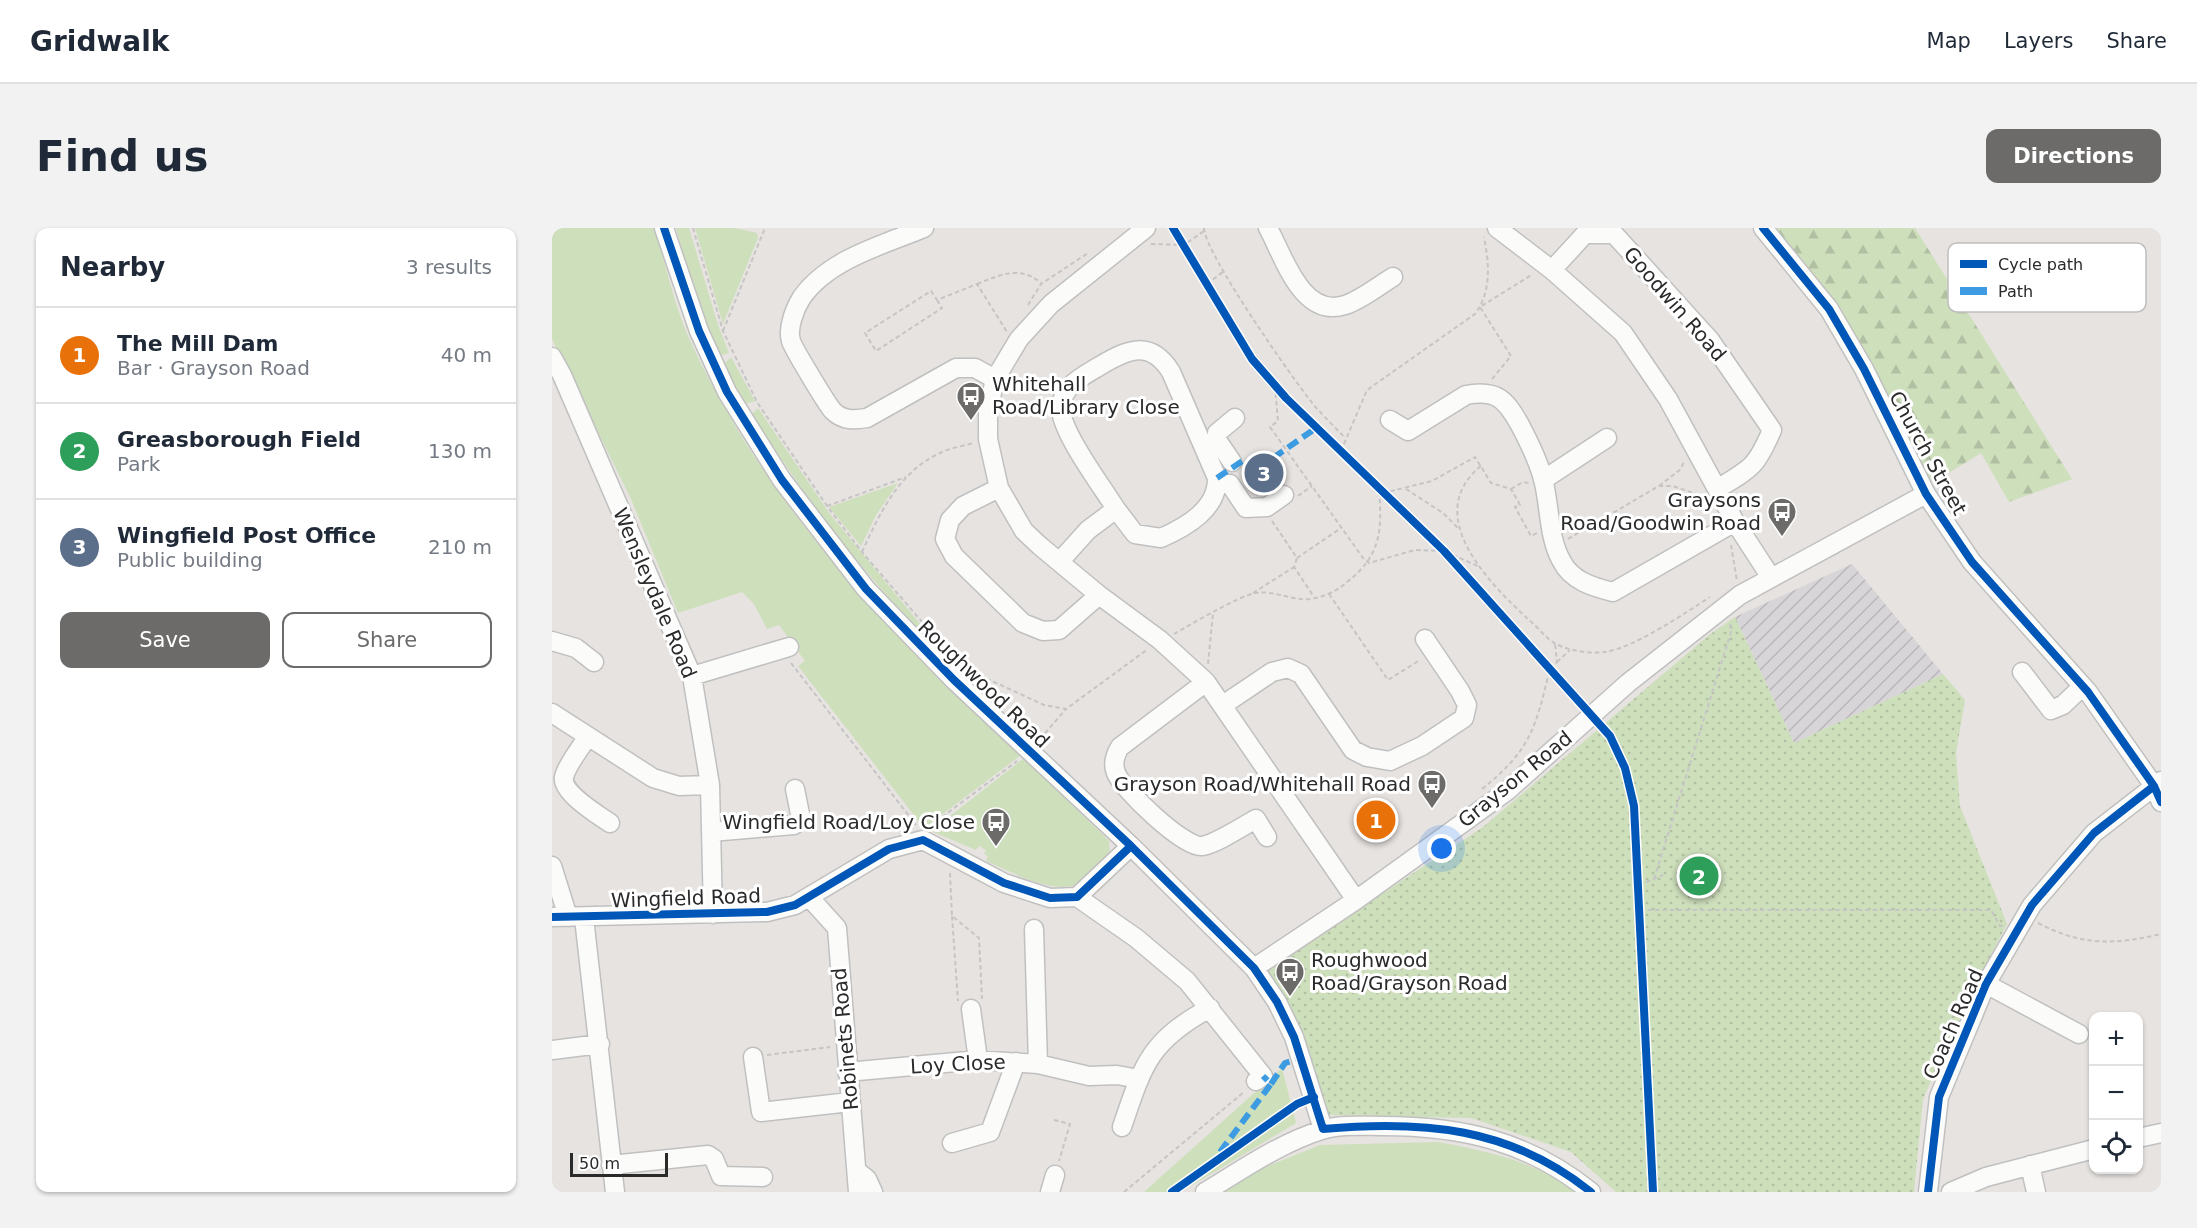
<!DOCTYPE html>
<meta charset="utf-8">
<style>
:root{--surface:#fff;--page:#f2f2f3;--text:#1f2937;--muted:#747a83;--line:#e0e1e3;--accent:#6c6b6a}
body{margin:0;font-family:"DejaVu Sans",sans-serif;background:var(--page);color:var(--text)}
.controls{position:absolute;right:18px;bottom:18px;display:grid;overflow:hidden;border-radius:12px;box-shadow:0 2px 4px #0004}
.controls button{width:54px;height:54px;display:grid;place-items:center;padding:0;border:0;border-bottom:2px solid var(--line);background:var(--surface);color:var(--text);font:30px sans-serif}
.scale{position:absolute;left:18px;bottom:15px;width:98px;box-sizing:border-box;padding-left:6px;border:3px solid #2a2a2a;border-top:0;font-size:16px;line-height:21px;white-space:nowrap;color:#2a2a2a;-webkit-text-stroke:4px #fff;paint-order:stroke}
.you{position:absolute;left:890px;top:621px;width:21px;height:21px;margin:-15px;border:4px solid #fff;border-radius:50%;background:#1a73e8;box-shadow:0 0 0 9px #1a73e833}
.badge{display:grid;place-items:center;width:39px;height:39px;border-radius:50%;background:var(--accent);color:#fff;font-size:20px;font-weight:700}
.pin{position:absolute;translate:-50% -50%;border:3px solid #fff;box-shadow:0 2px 6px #0006}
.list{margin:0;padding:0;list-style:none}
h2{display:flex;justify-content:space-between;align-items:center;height:78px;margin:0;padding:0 24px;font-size:26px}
h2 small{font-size:20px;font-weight:400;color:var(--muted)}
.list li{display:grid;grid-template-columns:39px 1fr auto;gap:18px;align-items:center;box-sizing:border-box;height:96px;padding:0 24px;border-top:2px solid var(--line)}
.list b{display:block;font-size:22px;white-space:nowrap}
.list p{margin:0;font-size:20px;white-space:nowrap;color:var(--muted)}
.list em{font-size:20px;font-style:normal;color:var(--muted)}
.actions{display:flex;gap:12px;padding:18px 24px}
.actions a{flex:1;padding:14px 0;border:2px solid var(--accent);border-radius:12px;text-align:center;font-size:21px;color:var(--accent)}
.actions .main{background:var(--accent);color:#fff}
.icon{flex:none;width:33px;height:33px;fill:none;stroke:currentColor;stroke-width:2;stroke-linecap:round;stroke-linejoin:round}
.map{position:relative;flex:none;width:1609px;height:964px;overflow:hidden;border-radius:12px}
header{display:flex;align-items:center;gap:36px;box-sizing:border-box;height:84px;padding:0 30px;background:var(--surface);border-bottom:2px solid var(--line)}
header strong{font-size:28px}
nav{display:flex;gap:33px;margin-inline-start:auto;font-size:21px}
.intro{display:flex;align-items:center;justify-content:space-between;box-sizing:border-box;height:144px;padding:0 36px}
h1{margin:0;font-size:42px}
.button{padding:15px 27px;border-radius:12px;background:var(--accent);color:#fff;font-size:21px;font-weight:700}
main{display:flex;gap:36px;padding:0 36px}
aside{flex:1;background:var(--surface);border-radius:12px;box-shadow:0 2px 4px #0004}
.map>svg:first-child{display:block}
</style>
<header>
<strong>Gridwalk</strong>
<nav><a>Map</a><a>Layers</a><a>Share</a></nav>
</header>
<div class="intro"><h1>Find us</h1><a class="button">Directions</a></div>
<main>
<aside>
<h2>Nearby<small>3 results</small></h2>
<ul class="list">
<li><span class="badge" style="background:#e8710a">1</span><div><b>The Mill Dam</b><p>Bar · Grayson Road</p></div><em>40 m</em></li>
<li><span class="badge" style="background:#2e9e5b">2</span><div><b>Greasborough Field</b><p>Park</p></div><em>130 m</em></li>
<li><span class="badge" style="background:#5c6f8a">3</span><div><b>Wingfield Post Office</b><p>Public building</p></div><em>210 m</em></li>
</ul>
<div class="actions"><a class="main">Save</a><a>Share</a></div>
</aside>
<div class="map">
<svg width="1609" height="964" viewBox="0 0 1609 964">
<defs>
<pattern id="industrial-furrows" width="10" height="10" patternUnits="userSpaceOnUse" patternTransform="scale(1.5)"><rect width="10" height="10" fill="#d7d5d7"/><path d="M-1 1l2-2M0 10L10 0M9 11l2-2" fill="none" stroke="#b9b7b9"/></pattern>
<pattern id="forest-firs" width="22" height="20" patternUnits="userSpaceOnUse" patternTransform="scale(1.5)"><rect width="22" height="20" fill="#cedfbc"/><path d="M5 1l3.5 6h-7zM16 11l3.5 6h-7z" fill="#b1c0a2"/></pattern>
<pattern id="park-dots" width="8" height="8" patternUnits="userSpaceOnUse" patternTransform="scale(1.5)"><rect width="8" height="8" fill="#cedfbc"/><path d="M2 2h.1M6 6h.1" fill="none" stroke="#b1c0a2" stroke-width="1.8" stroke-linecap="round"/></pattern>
</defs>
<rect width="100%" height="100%" fill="#e7e3e0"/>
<path fill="url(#industrial-furrows)" d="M1300,336L1391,446L1242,515L1183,389Z"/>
<path fill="#cedfbc" d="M0,0H103C114,39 123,81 140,117C216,279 339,408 469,527L372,600L246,438L253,433L227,397L215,401L202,376L190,364L126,385L79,271L0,111Z
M124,0H137L166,97L177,125L167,128L165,122L148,83Z
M143,0H183L205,5L206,10L171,96Z
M179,129L203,173L193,176L172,136Z
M206,180L278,286L378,408L374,410C308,341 251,267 200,186Z
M346,255L324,287L309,318L277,279Z
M472,530L557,613L558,627C549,635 541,646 531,653C507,671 458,643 434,633L436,628L432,626L434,622L427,618L424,622L379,603Z
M730,840L744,895L629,964H592Z
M886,914C934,923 984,933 1023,964H668L701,944L768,917Z"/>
<path fill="url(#forest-firs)" d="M1221,0H1363L1520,251L1457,274L1429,225L1379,256C1333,164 1295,74 1221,0Z"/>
<path fill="url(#park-dots)" d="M1183,389L1242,515L1391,446L1413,472L1404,525L1408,578L1455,696L1422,760L1371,871L1362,964H1064L1019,924L919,890L774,887L742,794L715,742L931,599L1157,407Z"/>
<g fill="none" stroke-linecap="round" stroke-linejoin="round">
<g stroke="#c1c0c1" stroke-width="21">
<path id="minor" d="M112,0L147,103L175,164L230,252L314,361L402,452L579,618L702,740L725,774L742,809L771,901
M372,0C331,17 277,31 250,69C243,80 235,100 239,113C241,120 276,178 281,183C291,193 303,192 315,190L404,140H423L443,151
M594,0L499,76L467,111L443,151L436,183V211L447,260L472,303L488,318L547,367L608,412L654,454L804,672
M716,0C732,29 750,91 793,77C809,72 826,58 841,49
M945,0L1000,42L1071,105L1116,171L1183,294L1218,348
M1211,0L1277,81L1312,141L1374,266L1420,334L1536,464L1602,558L1609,574
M1000,42L1033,6H1062L1158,112L1220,202C1204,239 1200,240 1165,261
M0,129L10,147L140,448L158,557L161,686
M838,192L856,203L914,167C945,161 954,172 968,197C977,214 986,232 991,251C998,277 996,308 1009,332C1019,353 1041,359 1061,364L1183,294
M665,212L680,234
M653,219L665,212V205L683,190
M991,252L1055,210
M665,256H678L694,280L715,279L732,267
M447,260L411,278L398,292L393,311L402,328L471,395L491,403L507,402L547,367
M508,333L536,302L564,281L583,306L609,310C634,299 666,281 665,250L619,144C598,110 574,122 546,139C529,149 509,159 509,181C509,204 551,260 564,281
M0,413L24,420L42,434
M1470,444L1499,482L1511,477L1531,458
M140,448L237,419
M654,454L568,519C563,527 560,535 564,545C570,561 633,621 650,618C664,616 691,598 704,591L715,609
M671,477L720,444L736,440L749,446L801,522L815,529L838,533L870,518L912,490L915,477L908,463L873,411
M0,485L101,550L127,558L158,557
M36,508C29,520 15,536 12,549C9,564 46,587 58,595
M159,604L242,597L249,591L243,561
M0,638L16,689
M257,669L285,700L306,964
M525,669L584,710L635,753L711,848L704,853
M0,689L215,684L243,677L337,621L371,612L452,655L498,670L525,669L579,618
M32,690L63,964
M482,701L486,836
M702,740L804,672L955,563L1076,455L1188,367L1374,266
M1434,756L1527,806
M419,781L426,832
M0,822L48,816
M201,829L209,884L298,874
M295,844L426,832L486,836L537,848L565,847L587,851
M570,899C591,837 597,813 658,780
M1586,910L1609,905
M400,915L438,904L464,834
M59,937L156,927L162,931L169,948L211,949
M1478,937L1484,964
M305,943L315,951L321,964
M498,964L503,947
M653,964C690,942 728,915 770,902C788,896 811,898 830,898C910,898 976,913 1039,964
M1376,964L1387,869L1434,756L1480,677L1542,605L1609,553
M1399,964L1434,949L1542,921"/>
</g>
<path stroke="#c6c5c5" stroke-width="2" stroke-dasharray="4.5 3" stroke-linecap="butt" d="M141,0L171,103L205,174L275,278L310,324L377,402
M621,0L700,131L734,170L892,323L1030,475
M652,0C653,26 741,151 761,176C771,188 783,199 793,210
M599,16L632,17L652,3
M425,56C448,47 468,37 489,55
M655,56L672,43
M385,72L390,80L324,123L313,105L379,63L385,72L425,56L455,104
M476,77L489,56L536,25
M171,103L213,0
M940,151L959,128L928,79L981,46
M723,158L726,193L718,199L811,330L817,335L863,322L892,323L928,339
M789,223L815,162L923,86C940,63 937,35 932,9
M929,238C869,287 937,355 977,392C986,399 994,411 1004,416C1018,423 1038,426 1053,424C1082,420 1133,385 1158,369
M1107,258L1129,241L1132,233
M854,261L891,285L907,301
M959,261L971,254L977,255
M831,265L880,253L923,229L939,255L959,261L968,277L963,279L979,308L985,305
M746,268L760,258
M275,278L354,249
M720,293L745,330L742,339L762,369
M1016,311L1107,258H1121L1150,268
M1179,317L1185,353
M310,324C327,287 346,245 386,226C397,220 411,218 422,215
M745,330L789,300
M701,365L742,339
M777,366L836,452L868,432
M622,406C638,397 688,367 704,365C722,362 740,373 758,371C772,369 785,363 795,354C830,327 830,301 827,260
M1005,434L1018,422
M239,435L364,597
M656,436L661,385
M414,441L492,477L514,481L596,421
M1050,498L1073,540L1082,578L1101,964
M488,511L514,481
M930,561C979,522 984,499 998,440L1005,434L1003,416
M378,598L465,533
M398,645L400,688L427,710L430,771
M1102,651L1179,404L1178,395
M1087,657L1111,647
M1088,682H1439L1448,698H1451
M400,688L406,773
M1486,695C1530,718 1562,717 1609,706
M215,827L278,819
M502,892L518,896L507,933
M572,964L692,864"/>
<use href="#minor" stroke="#fbfbfa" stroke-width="18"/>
<path stroke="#3d9ce1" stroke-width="6" stroke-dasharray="12 6" stroke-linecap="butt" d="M665,250L692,232L701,244L764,200
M719,856L733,835L749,830
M668,924L719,856L711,848"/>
<g stroke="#fff" stroke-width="11">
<path id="cycleway" d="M112,0L147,103L175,164L230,252L314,361L402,452L579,618L702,740L725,774L742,809L771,901C871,892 958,899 1039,964
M621,0L700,131L734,170L892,323L1058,508L1073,540L1082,578L1101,964
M1211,0L1277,81L1312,141L1374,266L1420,334L1536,464L1602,558L1609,574
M0,689L215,684L243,677L337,621L371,612L452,655L498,670L525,669L579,618
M620,964L745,876L762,869
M1376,964L1387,869L1434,756L1480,677L1542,605L1602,558"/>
</g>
<use href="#cycleway" stroke="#0057b8" stroke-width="8"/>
</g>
<defs>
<g id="bus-pin" transform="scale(1.5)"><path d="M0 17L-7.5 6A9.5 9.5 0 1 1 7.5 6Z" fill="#6c6b6a" stroke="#fff"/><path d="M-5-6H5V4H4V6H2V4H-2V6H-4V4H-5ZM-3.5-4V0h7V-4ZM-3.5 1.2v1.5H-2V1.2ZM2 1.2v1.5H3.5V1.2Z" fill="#fff"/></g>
</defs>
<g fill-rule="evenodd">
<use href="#bus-pin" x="419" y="168"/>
<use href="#bus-pin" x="1230" y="284"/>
<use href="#bus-pin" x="880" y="556"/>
<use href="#bus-pin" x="444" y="594"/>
<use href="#bus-pin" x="738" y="744"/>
</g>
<g text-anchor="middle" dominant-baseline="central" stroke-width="6" stroke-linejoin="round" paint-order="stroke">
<g font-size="20" fill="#2a2a2a" stroke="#fff">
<text transform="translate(1123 76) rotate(49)">Goodwin Road</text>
<text transform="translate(1376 225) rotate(61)">Church Street</text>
<text transform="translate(103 365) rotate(67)">Wensleydale Road</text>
<text transform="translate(432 456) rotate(44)">Roughwood Road</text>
<text transform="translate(963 551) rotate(-39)">Grayson Road</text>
<text transform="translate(134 670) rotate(-2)">Wingfield Road</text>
<text transform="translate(1401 796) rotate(-66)">Coach Road</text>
<text transform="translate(293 811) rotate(-95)">Robinets Road</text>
<text transform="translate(406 836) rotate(-3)">Loy Close</text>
</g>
<g font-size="20" fill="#2a2a2a" stroke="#fff" text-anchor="end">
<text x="440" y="156" text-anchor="start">Whitehall<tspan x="440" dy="23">Road/Library Close</tspan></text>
<text x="1209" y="272">Graysons<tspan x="1209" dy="23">Road/Goodwin Road</tspan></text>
<text x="859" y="556">Grayson Road/Whitehall Road</text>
<text x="423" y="594">Wingfield Road/Loy Close</text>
<text x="759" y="732" text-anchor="start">Roughwood<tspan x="759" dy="23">Road/Grayson Road</tspan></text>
</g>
</g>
<rect x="1396" y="15" width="198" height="69" rx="9" fill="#fff" stroke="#bfbfbf" stroke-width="1.5"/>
<rect x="1408" y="32" width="27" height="8" fill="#0057b8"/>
<rect x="1408" y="59" width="27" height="8" fill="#3d9ce1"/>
<g font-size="16" fill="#2a2a2a">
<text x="1446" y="42">Cycle path</text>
<text x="1446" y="69">Path</text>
</g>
</svg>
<div class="controls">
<button>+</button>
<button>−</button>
<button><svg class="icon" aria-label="locate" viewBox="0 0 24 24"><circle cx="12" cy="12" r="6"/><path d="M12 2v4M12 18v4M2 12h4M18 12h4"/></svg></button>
</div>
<div class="scale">50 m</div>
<div class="you"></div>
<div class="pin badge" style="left:824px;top:592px;background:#e8710a">1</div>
<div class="pin badge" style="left:1147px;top:648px;background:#2e9e5b">2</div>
<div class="pin badge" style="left:712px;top:245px;background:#5c6f8a">3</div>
</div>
</main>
